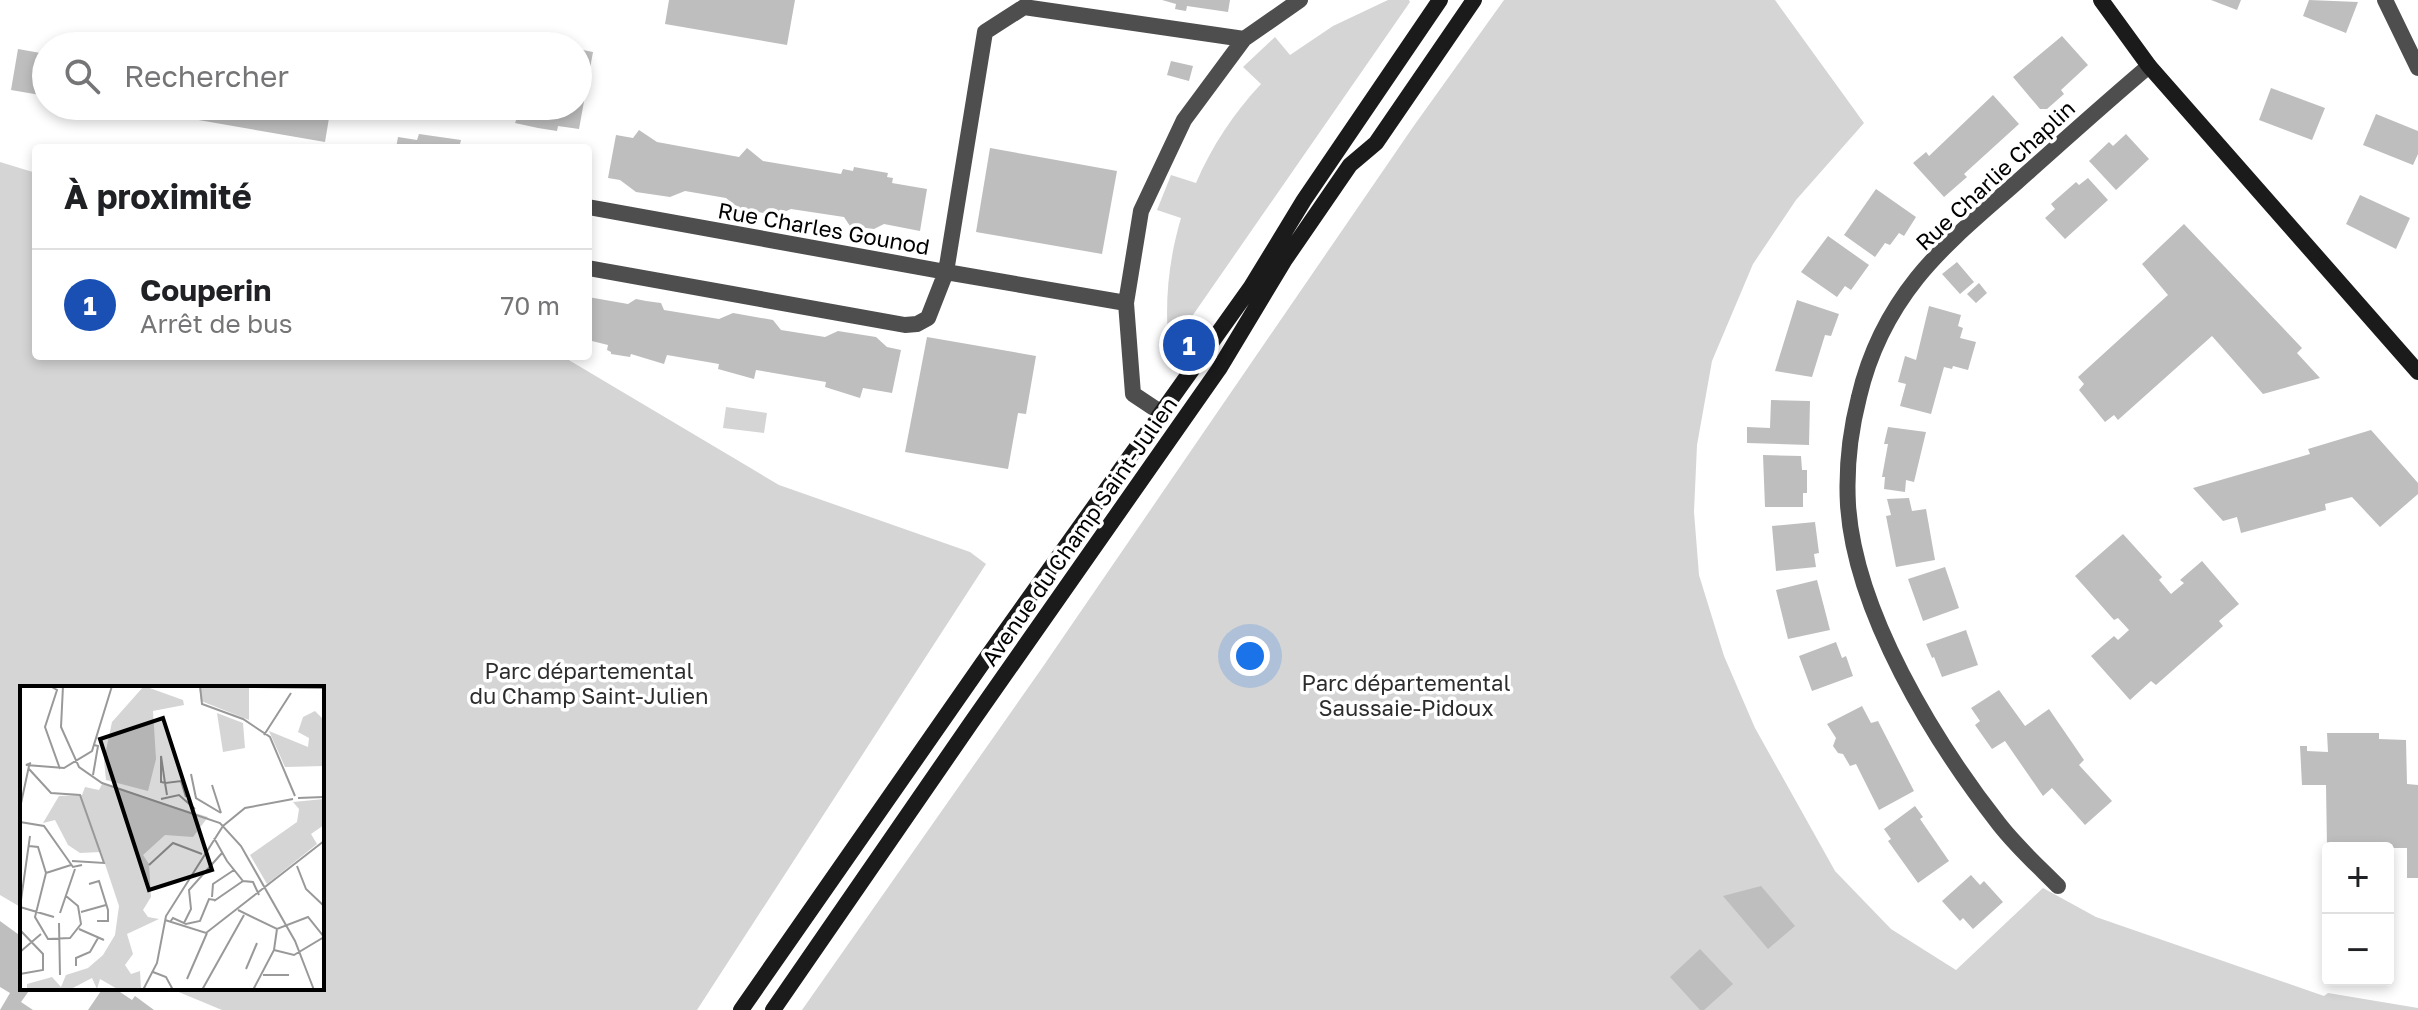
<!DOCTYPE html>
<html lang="fr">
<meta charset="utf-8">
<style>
:root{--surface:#fff;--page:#f2f2f2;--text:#202124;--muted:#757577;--line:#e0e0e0;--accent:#d93025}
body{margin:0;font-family:"Golos Text",sans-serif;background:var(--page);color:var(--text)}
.controls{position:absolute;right:24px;bottom:24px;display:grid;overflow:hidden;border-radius:8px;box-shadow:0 4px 12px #0003}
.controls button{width:72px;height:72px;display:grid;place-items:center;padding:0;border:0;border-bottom:2px solid var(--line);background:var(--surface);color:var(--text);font:40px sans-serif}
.you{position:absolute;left:1250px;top:656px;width:28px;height:28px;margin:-20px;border:6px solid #fff;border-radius:50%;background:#1a73e8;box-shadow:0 0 0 12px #1a73e833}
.badge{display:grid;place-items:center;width:52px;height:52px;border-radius:50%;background:var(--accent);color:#fff;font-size:26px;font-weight:700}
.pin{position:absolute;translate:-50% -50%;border:4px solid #fff;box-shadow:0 2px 8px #0006}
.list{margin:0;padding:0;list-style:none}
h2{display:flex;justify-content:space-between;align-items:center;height:104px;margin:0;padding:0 32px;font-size:34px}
h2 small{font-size:26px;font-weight:400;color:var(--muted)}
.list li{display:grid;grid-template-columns:52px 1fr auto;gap:24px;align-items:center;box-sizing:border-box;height:112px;padding:0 32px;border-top:2px solid var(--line)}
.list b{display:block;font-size:30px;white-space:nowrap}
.list p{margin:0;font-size:26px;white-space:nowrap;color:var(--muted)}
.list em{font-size:26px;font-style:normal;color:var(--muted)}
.icon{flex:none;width:44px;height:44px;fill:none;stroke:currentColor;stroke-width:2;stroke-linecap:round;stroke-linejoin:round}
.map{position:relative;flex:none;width:2418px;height:1010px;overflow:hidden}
.search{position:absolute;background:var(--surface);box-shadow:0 4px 12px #0003;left:32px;top:32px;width:560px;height:88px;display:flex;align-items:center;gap:20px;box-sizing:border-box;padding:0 28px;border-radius:44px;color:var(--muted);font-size:30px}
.panel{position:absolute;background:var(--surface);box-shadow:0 4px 12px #0003;left:32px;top:144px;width:560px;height:216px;border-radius:8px}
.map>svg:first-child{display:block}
</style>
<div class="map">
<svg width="2418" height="1010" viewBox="0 0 2418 1010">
<rect width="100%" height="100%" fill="#fff"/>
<path fill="#d5d5d5" d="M1388,0H1409L1410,2L1177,338L1168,339C1165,297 1169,259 1181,218L1157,210L1171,175L1196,183C1212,146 1233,114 1261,84L1243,67L1275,37L1290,55L1333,26Z
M1504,0H1775L1864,123L1796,200L1753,264L1712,361L1697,445L1694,512L1699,575L1724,656L1755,728L1835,871L1891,929L1956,970L2043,888L2096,917L2324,996L2328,993L2418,1008V1010H802L1042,668L1413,127Z
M0,162L36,173V356H562L779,485L970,552L986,564L697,1010H222L169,988H322V688H22V908L0,895Z
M726,407L767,413L764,433L723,428Z"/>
<path fill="#bebebe" d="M669,0H795L787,45L665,24Z
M1162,0H1230L1228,12L1187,6L1186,11L1180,10L1175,9L1176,4Z
M2211,0H2241L2237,10Z
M2309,0L2358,2L2346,33L2303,16Z
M532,35L574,42L573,46H508L510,37L530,40Z
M2062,36L2088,65L2061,90L2064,94L2047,109H2040L2013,77Z
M18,49L46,54V96L11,90Z
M578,49L593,52L579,129L558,126L557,131L538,128L515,123L517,118L496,114L498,106H578Z
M1171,61L1193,66L1189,81L1167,75Z
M2271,88L2325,108L2312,140L2259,120Z
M1993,95L2019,124L1964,174L1967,177L1944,197L1913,163L1926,152L1929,156Z
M118,106H331L325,142Z
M2376,114L2418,131V154L2413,165L2363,145Z
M639,130L657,142L739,157L747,148L763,161L841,174L843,169L853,171L854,167L888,173L887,177L893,178L892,183L927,189L920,231L884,224L874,229L850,226L844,217L791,209L777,215L740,209L726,198L685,191L670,197L636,192L620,180L608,178L616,135L633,138Z
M419,134L461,140L459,148H396L398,137L417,140Z
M2126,134L2149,159L2116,190L2089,161L2109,142L2113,146Z
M990,148L1117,171L1102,254L976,232Z
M2088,178L2108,200L2065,239L2045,218L2055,209L2051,204L2076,182L2079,185Z
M1876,189L1916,217L1904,236L1899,233L1890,245L1885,243L1875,257L1844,235Z
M2360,195L2410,218L2396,249L2346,224Z
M2184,224L2302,348L2297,353L2320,378L2263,394L2212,336L2118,420L2114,415L2105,422L2079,390L2084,384L2078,377L2168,295L2142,264Z
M1828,236L1869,265L1851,290L1845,286L1837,297L1801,272Z
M1957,262L1974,282L1960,294L1942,274Z
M1979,283L1987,293L1976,303L1967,294Z
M588,297L628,304L636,299L646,301L661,303L664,310L719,319L733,313L773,320L781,330L825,337L838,331L876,337L887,347L901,350L892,393L863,388L860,398L825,387L826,382L756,370L754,379L718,369L719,364L667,355L664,364L631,354L630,357L611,354V352L607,350L608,345L588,340Z
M1797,300L1839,314L1831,336L1825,335L1812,377L1775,371Z
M1929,306L1961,315L1958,326L1963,328L1960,338L1976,342L1968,370L1953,366L1952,369L1944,367L1931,414L1900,406L1906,384L1898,382L1905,356L1916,360Z
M927,337L1036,356L1026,414L1018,413L1008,469L905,452Z
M1771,400L1810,401L1809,445L1747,443V427L1770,428Z
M1888,427L1926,432L1914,482L1906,480L1905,492L1884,489L1885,477H1882L1888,444H1884Z
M2371,430L2418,483V494L2380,527L2352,497L2325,504L2326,510L2241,533L2237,517L2223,521L2193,488L2310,454L2308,449Z
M1763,455L1801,456L1802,470H1807V493H1803V507H1765Z
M1909,498L1912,511L1926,509L1935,560L1896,567L1886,516L1891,515L1887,499Z
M1815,522L1819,553L1814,554L1816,567L1776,571L1772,526Z
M2123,534L2162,577L2159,580L2171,594L2184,583L2180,580L2202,561L2239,604L2219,621L2223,626L2156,685L2151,681L2130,700L2091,656L2114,636L2118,640L2129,630L2118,618L2114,620L2075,576Z
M1945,567L1959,608L1923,621L1908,579Z
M1817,580L1830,630L1788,639L1776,590Z
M1966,630L1978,665L1942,677L1934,657L1932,658L1926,644Z
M1836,642L1842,658L1846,656L1853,676L1812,691L1799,656Z
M1999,690L2025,726L2049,709L2084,760L2079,765L2112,801L2085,825L2052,788L2043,796L2005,741L1992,749L1975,725L1980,721L1971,708Z
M1862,706L1871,723L1878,721L1914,791L1879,810L1856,764L1850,766L1843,754L1838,753L1833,746L1836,738L1827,724Z
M2327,733H2379V739L2406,740L2407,784L2418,785V878H2407V848H2327L2326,785H2302L2300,746H2307V751L2328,752Z
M1915,806L1923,817L1920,819L1949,861L1918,883L1888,841L1891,839L1884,829Z
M1971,875L1980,885L1984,881L2003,902L1973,929L1963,918L1960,921L1942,901Z
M1761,886L1795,926L1768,949L1723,896Z
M0,921L22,937V988H31L21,1002L33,1010H0L10,993L0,987Z
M1700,949L1733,984L1704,1010H1700L1670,977Z
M103,988H114L132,1000L135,996L154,1010H88Z"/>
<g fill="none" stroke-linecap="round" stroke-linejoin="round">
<path stroke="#4e4e4e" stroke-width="16" d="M2385,0L2418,68
M588,207L946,272L928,318L917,324L905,325L588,268
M1126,303L946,272L985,32L1024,7L1244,39
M1160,412L1133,394L1126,303L1141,211L1184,120L1244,39L1300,0
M2058,886C2038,866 2016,846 1999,824C1934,741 1855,612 1848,505C1846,469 1850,432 1859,397C1869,354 1889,313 1917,278C1946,242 1982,213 2017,182C2061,143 2104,104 2149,66"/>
<path stroke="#1b1b1b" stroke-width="16" d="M2101,0L2149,66L2418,372
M741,1010L982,664L1251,287L1304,200L1440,0
M773,1010L971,723L1219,369L1284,261L1350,165L1376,143L1474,0"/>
</g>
<g text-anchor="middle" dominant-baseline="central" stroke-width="7" stroke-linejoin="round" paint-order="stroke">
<g font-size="22" fill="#000" stroke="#fff">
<text transform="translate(1995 175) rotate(-43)">Rue Charlie Chaplin</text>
<text transform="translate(824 228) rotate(10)">Rue Charles Gounod</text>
<text transform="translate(1079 531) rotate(-55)">Avenue du Champ Saint-Julien</text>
</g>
<g font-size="22" fill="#2c2c2c" stroke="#fff">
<text x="589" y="670">Parc départemental<tspan x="589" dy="25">du Champ Saint-Julien</tspan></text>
<text x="1406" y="682">Parc départemental<tspan x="1406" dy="25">Saussaie-Pidoux</tspan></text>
</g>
</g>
<g transform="translate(20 686)">
<rect width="304" height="304" fill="#fff"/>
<path d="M124,0L163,14L164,19L133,25L136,73L128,105L86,94L84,74L92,36ZM179,0H229V34L181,15ZM295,25L304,34V80L265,81L249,45L288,61L289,52L278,46L283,31ZM197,27L223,37L225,62L203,66ZM82,98L188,131L173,151L145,149L123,169L129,178L131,211L123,224L128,231L139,233L107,248L113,268L105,279L111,288L120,285L121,304H99L80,293L77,303L72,292L49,304H7V298L32,291L41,301L46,289L68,282L83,269L95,249L99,220L81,166L60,167L48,159L35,134L23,137L39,110L62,109L65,101L79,104ZM304,113V139L291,148L297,158L247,198L230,169L277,136L279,123L273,116Z" fill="#d5d5d5"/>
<path fill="none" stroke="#999" stroke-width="2" d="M30,0L37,4L25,41L40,83M43,0L41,41L59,81L82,97L200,137L221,160L275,255L294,304M170,0L304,2M180,0L182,18L223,33L250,51L275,110M244,49L271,7M141,70L145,97L141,96ZM11,77L6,79L44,82L72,65L92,0M9,83L31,107L60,109L84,177L52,175M171,88L176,112L201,127M73,89L78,60L74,59M192,99L201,127M147,109L145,97L161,95L166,111M278,112L304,111M141,113L159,109L175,123M0,122L9,80M0,136L24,140L53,181L62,179M10,150L0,221L34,231M194,152L207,175L223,195L233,196L239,209M9,160L18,161L26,187L15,231L28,253L50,252L61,238L58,220L46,210M129,179L153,157L182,168M277,180L286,203L304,220M26,187L51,179M69,198L79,195L88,224V235H77M192,211L193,198L214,184M194,215L223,195M218,224L257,243L288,231L304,251L274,269L254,264M61,226L86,219M40,227L55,183M145,234L186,247L304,155M150,236L153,232L166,238L180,235L189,213L195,214M39,237L40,289M164,237L171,223L169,204L202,167M59,243L84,254M0,244L23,268V284L0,288M0,266L21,248M56,280V272L70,266L78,252M226,283L237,257M133,286L146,291L153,304M243,289H269M167,293L187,247M123,304L137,277L146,230L203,140L225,122L273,113M182,304L224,229M233,304L254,264L257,243"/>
<path fill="#000" fill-opacity="0.15" stroke="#000" stroke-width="4" d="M143,32L192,184L129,204L80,53Z"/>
<rect width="304" height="304" fill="none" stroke="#000" stroke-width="4"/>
</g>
</svg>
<div class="controls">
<button>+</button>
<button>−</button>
</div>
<div class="you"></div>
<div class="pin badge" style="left:1189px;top:345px;background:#1a4fb4">1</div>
<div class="search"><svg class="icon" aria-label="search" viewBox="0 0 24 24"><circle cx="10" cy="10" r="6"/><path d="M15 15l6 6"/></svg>Rechercher</div>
<section class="panel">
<h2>À proximité<small></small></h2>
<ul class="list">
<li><span class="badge" style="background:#1a4fb4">1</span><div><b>Couperin</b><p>Arrêt de bus</p></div><em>70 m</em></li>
</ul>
</section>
</div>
